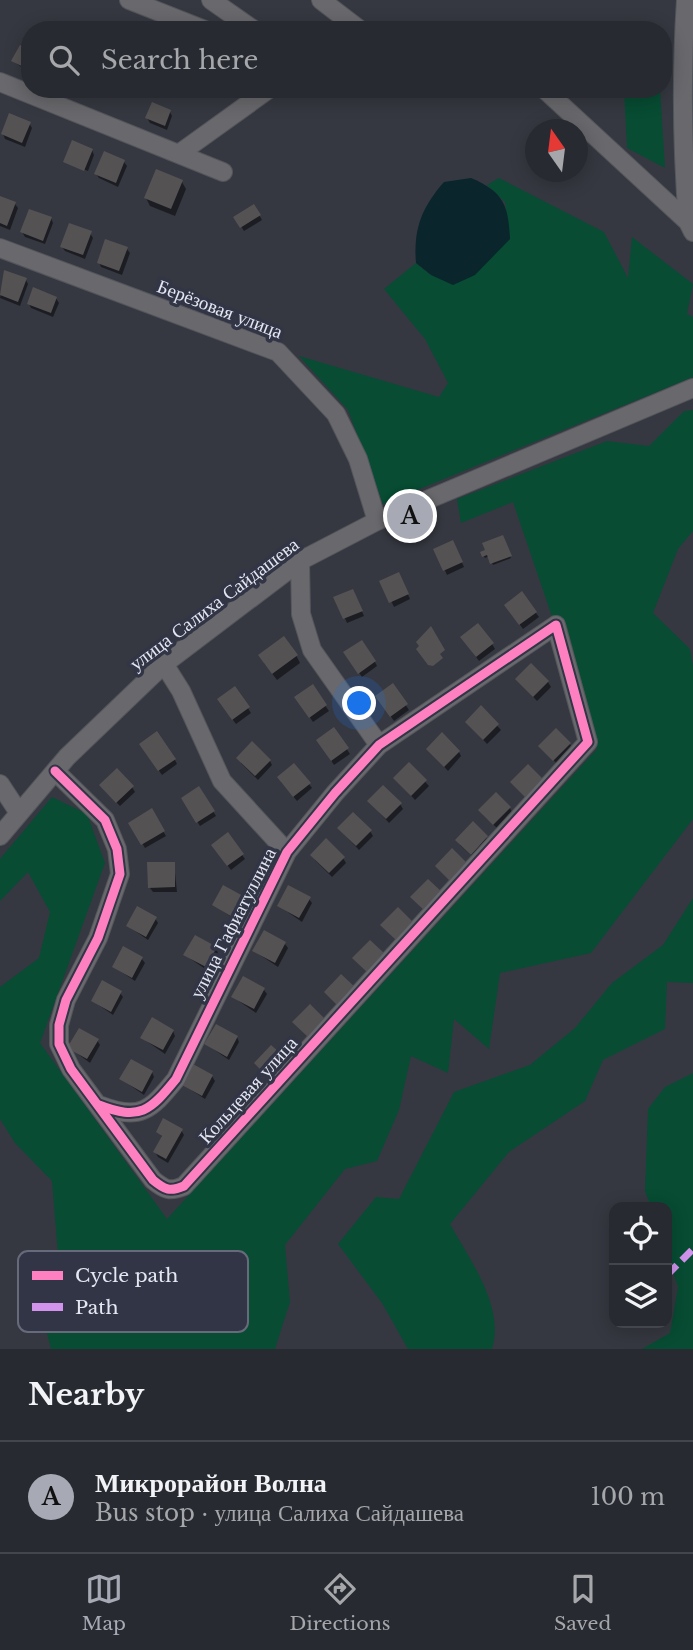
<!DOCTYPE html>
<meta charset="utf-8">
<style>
:root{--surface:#282a31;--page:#303239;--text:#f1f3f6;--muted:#a5a7ab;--line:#44464d;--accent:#a7aab4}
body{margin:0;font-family:"Libre Baskerville",serif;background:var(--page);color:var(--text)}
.controls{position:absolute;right:21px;bottom:21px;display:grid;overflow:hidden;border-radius:14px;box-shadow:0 4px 18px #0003}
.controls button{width:63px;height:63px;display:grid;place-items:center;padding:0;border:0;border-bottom:2px solid var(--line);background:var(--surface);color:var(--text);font:35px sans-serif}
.compass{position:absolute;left:525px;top:119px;width:63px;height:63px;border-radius:50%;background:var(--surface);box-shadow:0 4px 18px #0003;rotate:346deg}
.you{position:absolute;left:360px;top:704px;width:24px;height:24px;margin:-18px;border:5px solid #fff;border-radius:50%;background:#1a73e8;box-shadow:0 0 0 10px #1a73e833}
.badge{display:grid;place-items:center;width:46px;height:46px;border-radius:50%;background:var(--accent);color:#111;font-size:23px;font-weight:700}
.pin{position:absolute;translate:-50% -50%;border:4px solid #fff;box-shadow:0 2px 7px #0006}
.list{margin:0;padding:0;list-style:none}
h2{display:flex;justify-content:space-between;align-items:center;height:91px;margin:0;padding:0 28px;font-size:30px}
h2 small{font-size:23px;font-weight:400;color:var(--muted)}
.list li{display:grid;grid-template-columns:46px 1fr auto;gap:21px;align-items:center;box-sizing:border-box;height:112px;padding:0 28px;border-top:2px solid var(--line)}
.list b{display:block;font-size:26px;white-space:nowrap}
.list p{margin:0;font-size:23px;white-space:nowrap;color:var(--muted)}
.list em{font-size:23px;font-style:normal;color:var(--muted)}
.icon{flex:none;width:38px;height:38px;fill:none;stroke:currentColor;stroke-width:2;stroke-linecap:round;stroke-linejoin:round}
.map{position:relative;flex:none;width:693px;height:1349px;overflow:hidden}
.search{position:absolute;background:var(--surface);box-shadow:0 4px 18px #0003;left:21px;right:21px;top:21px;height:77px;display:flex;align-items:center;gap:18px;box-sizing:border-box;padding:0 24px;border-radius:28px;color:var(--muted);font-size:26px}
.sheet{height:203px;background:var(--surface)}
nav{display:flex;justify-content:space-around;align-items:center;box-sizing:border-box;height:98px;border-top:2px solid var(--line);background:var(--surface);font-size:19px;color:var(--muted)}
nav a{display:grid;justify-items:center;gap:4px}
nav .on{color:var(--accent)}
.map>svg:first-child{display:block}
</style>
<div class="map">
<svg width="693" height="1349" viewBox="0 0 693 1349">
<rect width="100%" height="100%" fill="#363841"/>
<path fill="#074c33" d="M624,89H660L665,168L627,148Z
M499,178L604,232L628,278L632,237L693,284L687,314L693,317V377L383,504L348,410L299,356L439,397L448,383L425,339L384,289L416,263L431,275L510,239L505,202L487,185Z
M693,410V531L678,549L653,613L690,649L693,666V819L591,953L500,973L489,1049L454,1019L448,1073L411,1056L399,1110L377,1161L345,1169L285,1245L290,1302L275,1349H51L38,1298L58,1255L52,1181L15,1143L0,1119V987L39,958L50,912L28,872L0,901V859L52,797L87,814L105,863L40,1043L167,1219L597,749L513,502L461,523L457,499L607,441L649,446L684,411Z
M693,898V983L667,982L665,1029L603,1060L585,1101L509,1152L450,1224C470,1260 505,1307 492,1349H408L382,1303L338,1244L376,1197L399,1199L454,1092L530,1065L575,1028L612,983L663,945Z
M693,1073V1349H642L670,1333L678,1287L667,1254V1207H651L645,1191L648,1109L665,1087Z"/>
<path fill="#0a252b" d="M471,178C504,192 508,205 510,239L475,275L453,285L431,275L416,263C413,229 422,207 444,182Z"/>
<path fill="#0007" d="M30,52V73L13,61Z
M170,112L172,116L167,130L150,123L147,118Z
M29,123L32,128L25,147L5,139L3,134Z
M92,150L94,155L88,171L65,162Z
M124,162L127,166L118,187L99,178L96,174Z
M182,182L186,189L175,216L150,206L146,198Z
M0,198L15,204L18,208L10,230L0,226Z
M254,206L262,220L244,231L235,217Z
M51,218L53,223L45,244L25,237L22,232Z
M90,233L93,238L85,259L65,251L62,247Z
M127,249L130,253L122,275L101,267L99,262Z
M5,272L26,280L28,284L20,306L0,298Z
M56,298L59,303L53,317L31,308L29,304Z
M503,537L511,558L493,565L489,556L485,558L482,553Z
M455,547L464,567L447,575L436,550Z
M401,579L410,599L394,607L382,582Z
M355,595L364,616L347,623L336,598Z
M509,610L536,613L539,617L523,629Z
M465,642L492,644L495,649L479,661Z
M296,655L300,663L277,680L264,663Z
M348,657L375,662L377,666L362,677Z
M517,679L548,682L551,687L537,701Z
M393,686L409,710L394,721L380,701Z
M312,687L329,711L313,722L299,702Z
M235,688L251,713L236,724L221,704Z
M481,708L501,730L487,744L467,722Z
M334,730L350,754L334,765L321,745Z
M570,744L572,748L557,764L540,746Z
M144,749L175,760L177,764L162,775Z
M428,749L459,752L461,756L448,771Z
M270,761L272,765L258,780L241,763Z
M409,764L429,786L415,800L395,778Z
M281,782L309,784L312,788L297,801Z
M132,787L135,792L120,806L104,790Z
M199,788L216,816L200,826L183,799Z
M369,801L400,804L403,809L389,823Z
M510,808L512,812L497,828L483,815Z
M151,811L166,836L145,848L130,823Z
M473,824L490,842L474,858L460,845Z
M339,829L370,831L373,836L359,850Z
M228,835L245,859L231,870L216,850Z
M343,858L346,863L332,877L315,860Z
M174,863L177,892H153L150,888Z
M244,898L247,903L237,921L214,905Z
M309,899L312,903L302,922L279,906Z
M155,918L158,923L148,940L128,926Z
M285,944L288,948L278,967L254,951Z
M216,948L218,953L208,971L185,955Z
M142,959L145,963L135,981L114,967Z
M264,990L267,994L256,1013L233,997Z
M120,993L123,997L113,1015L93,1001Z
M173,1031L175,1036L165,1054L142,1038Z
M237,1037L239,1042L229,1060L206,1044Z
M97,1040L100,1045L90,1063L70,1048Z
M152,1072L154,1077L144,1095L121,1079Z
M212,1076L215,1081L205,1099L182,1084Z
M181,1130L184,1135L168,1163L158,1157L155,1152L163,1138L158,1132Z"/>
<path fill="#555254" d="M20,45L30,50V70L11,61Z
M152,102L171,110L165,126L145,118Z
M9,113L31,122L22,143L1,134Z
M72,140L93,149L84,171L63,162Z
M104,151L125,160L116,183L94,174Z
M156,169L183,180L171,209L144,198Z
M0,196L16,202L7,226L0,223Z
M254,204L261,215L240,228L233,217Z
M29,209L52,217L43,241L20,232Z
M69,223L92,231L83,255L60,247Z
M105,239L128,247L119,271L97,263Z
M4,270L27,278L18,302L0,295Z
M33,287L57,297L51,313L27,304Z
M503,535L512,556L490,564L487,555L482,557L480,552L485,550L482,543Z
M453,540L463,562L443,571L433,549Z
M399,572L409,594L389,603L379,581Z
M353,589L363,611L343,619L333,597Z
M522,591L537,612L519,625L504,605Z
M478,623L494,643L476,657L460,637Z
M431,626L445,650L440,654L443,658L433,666L428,665L416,649L419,646L416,642Z
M284,636L298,655L272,674L258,655Z
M362,640L376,661L358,674L343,652Z
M531,663L549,681L533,697L515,679Z
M393,683L408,704L390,717L375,696Z
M313,684L327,705L309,718L294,697Z
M235,686L250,707L232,720L217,699Z
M481,705L499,724L483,740L465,722Z
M334,727L349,748L331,761L316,740Z
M556,728L571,743L553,761L538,746Z
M157,731L176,759L158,771L139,744Z
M442,732L460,751L444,767L426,749Z
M252,741L271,760L255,776L236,758Z
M409,762L427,780L411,796L393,778Z
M294,763L311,783L293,797L277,777Z
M528,764L543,779L525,797L510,782Z
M117,768L134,786L116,803L99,785Z
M383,785L402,803L386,819L367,801Z
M199,786L215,811L196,823L181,798Z
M496,792L511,807L493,825L478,810Z
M152,808L165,831L141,845L128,823Z
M353,812L372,830L356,846L337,828Z
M473,821L488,836L471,855L455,840Z
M228,832L244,854L227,866L211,845Z
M326,838L345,857L329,873L310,855Z
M452,848L467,863L450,881L435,866Z
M147,862H175V887L148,888Z
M428,879L443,893L426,912L410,897Z
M223,885L245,897L234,918L212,905Z
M288,885L311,897L299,918L277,906Z
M137,906L157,917L146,937L126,926Z
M398,907L413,922L396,940L380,925Z
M264,930L286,942L275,963L252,951Z
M195,935L217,947L206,967L183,955Z
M370,940L385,954L368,973L352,958Z
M123,946L143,957L132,978L112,967Z
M341,974L357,989L339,1007L324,992Z
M243,976L265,988L254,1009L231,997Z
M102,980L122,991L111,1012L91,1001Z
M310,1004L325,1019L308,1037L292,1022Z
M152,1017L174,1030L163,1050L140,1038Z
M216,1024L238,1036L227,1057L204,1044Z
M79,1028L99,1039L87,1059L67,1048Z
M271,1045L287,1059L269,1078L254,1063Z
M131,1059L153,1071L142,1092L119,1079Z
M191,1063L213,1075L202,1096L180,1084Z
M163,1118L183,1129L166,1159L153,1152L162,1136L156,1132Z"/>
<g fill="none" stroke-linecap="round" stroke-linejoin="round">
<g stroke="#53555c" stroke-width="20">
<path id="minor" d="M129,0L205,30
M211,0L254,30
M321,0L360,30
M686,0C681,75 682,147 688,222L693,232
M0,82L223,172
M544,89L688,222
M180,153L269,89
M0,248L278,352L336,414L358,459L377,521
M300,561L301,614L312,650L379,745
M164,664L181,691L222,781L287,852
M55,771L105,820L117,849L120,874L98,938L66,1000L59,1025V1044L71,1069L153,1180C165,1190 170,1192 184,1186L588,742L556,625L379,745L335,793L287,852L176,1079C150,1111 140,1121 99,1105
M0,784L19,813
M0,836L67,757L164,664L300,561L377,521L693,388"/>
</g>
<use href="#minor" stroke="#69686c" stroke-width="18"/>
<path stroke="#d193ec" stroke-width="7" stroke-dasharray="14 7" stroke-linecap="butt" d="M667,1275L693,1249
M631,1327V1323"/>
<g stroke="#313546" stroke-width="13">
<path id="cycleway" d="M55,771L105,820L117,849L120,874L98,938L66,1000L59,1025V1044L71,1069L153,1180C165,1190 170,1192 184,1186L588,742L556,625L379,745L335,793L287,852L176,1079C150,1111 140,1121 99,1105"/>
</g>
<use href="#cycleway" stroke="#ff80c0" stroke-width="9"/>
</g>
<g text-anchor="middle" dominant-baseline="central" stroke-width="7" stroke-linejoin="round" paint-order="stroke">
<g font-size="19" fill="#e4e7f2" stroke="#313546">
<text transform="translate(220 309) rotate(21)">Берёзовая улица</text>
<text transform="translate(214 604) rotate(-37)">улица Салиха Сайдашева</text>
<text transform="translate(233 923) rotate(-63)">улица Гафиатуллина</text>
<text transform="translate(248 1090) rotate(-48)">Кольцевая улица</text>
</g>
</g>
<rect x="18" y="1251" width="230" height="81" rx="10" fill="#313546" stroke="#676a7a" stroke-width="2"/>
<rect x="32" y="1271" width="31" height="9" fill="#ff80c0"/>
<rect x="32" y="1303" width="31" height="8" fill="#d193ec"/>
<g font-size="19" fill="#e4e7f2">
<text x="75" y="1282">Cycle path</text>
<text x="75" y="1314">Path</text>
</g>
</svg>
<div class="controls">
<button><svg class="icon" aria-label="locate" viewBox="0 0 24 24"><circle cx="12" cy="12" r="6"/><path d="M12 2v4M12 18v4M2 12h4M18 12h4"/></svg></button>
<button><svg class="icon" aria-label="layers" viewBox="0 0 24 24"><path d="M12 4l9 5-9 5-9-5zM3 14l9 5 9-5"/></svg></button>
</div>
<svg class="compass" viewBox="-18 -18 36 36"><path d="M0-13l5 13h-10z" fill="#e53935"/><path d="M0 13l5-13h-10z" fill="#a5a7ab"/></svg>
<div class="you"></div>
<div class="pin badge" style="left:410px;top:516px">A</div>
<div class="search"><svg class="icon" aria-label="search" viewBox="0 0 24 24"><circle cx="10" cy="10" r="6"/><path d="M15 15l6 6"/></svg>Search here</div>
</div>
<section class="sheet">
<h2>Nearby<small></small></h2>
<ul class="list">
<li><span class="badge">A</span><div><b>Микрорайон Волна</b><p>Bus stop · улица Салиха Сайдашева</p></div><em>100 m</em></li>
</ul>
</section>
<nav>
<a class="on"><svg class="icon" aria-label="map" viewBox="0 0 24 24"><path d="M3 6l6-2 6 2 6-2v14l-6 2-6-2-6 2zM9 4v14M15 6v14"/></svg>Map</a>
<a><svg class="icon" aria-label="directions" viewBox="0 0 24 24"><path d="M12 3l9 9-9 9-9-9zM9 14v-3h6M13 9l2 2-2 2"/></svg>Directions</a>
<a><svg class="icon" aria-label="saved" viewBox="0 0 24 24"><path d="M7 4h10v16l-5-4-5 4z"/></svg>Saved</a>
</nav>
